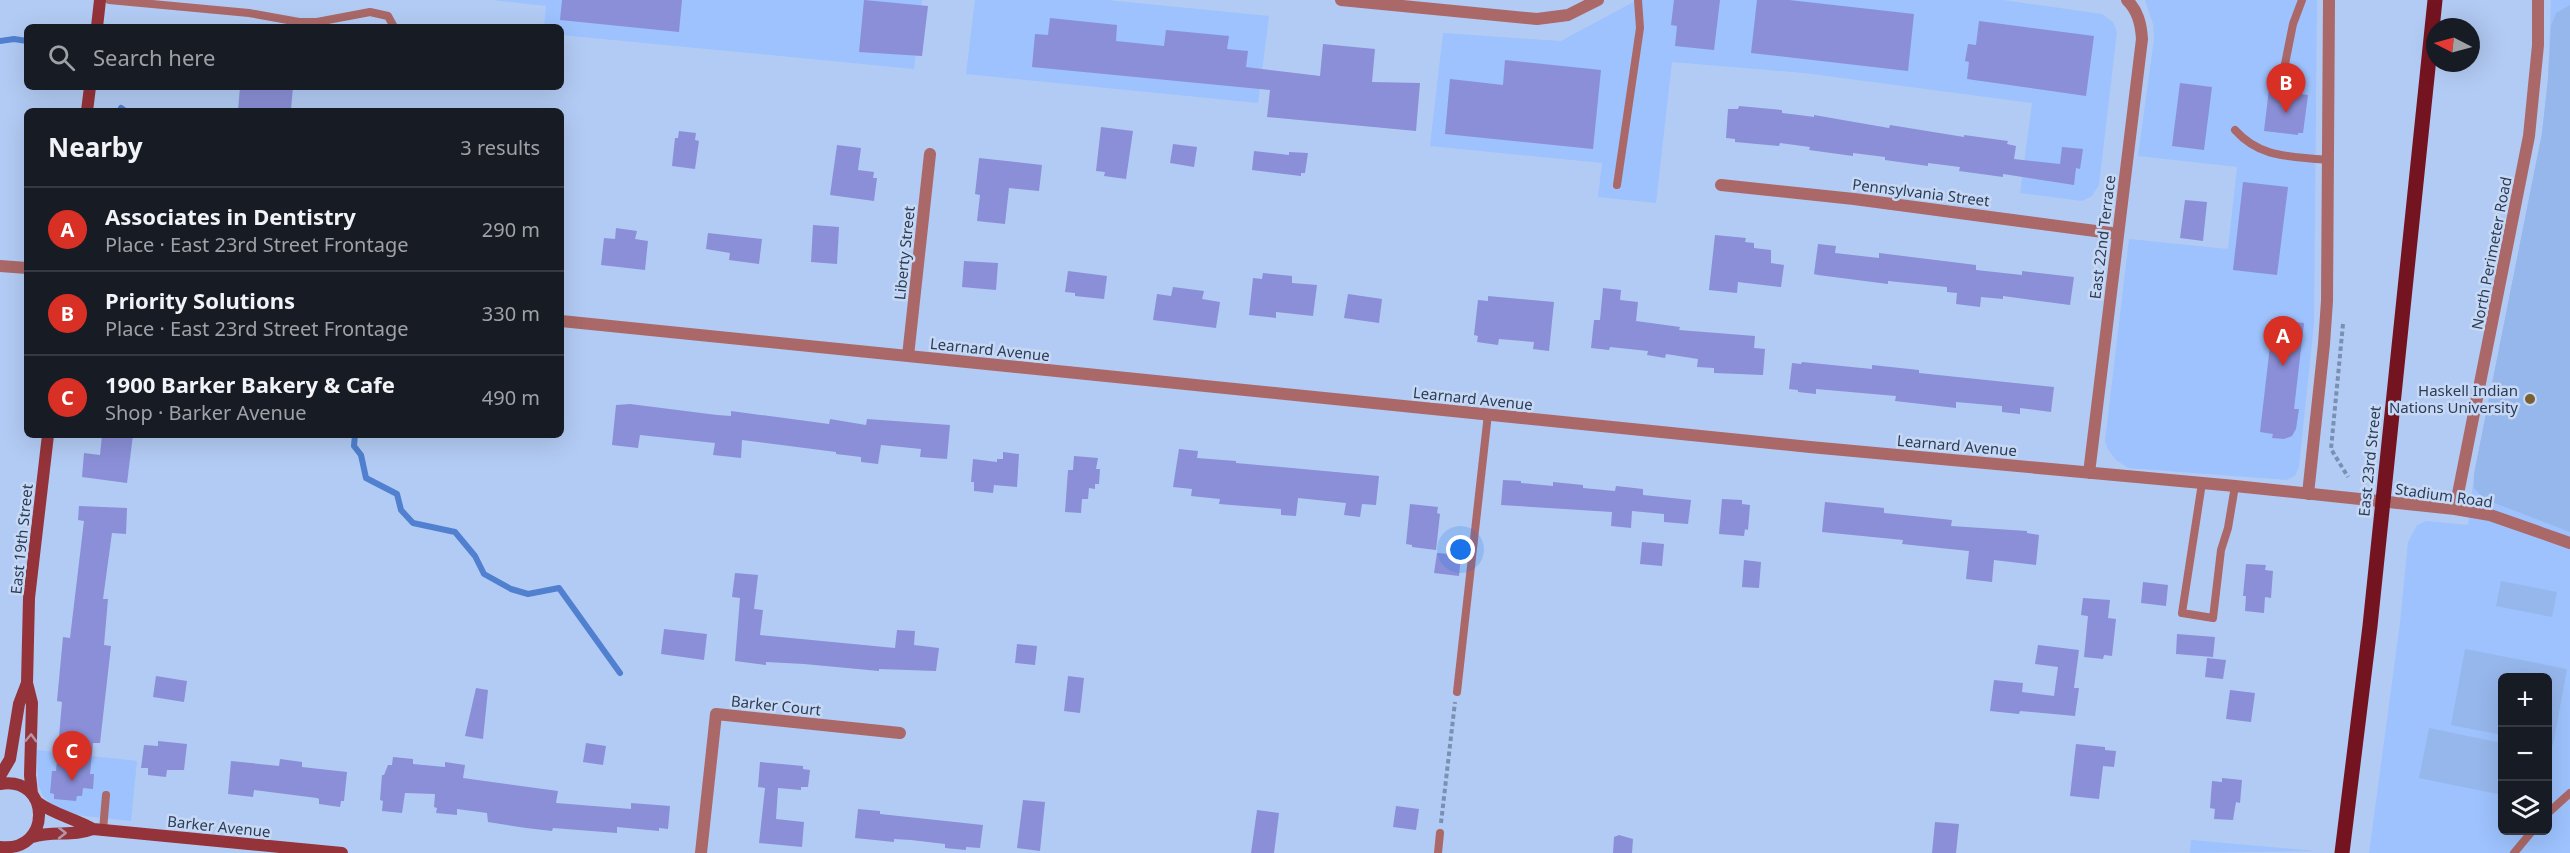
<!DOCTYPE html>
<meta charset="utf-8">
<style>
:root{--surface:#171b24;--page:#242831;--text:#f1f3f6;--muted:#9ea1a6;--line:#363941;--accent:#d93025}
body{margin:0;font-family:"Noto Sans",sans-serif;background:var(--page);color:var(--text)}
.controls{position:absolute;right:18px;bottom:18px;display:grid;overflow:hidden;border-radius:9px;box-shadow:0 6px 24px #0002}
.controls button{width:54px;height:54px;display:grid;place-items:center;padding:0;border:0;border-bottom:2px solid var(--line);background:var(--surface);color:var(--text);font:30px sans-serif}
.compass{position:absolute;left:2426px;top:18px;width:54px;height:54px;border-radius:50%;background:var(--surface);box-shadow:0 6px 24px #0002;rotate:276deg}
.you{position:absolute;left:1461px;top:550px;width:21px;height:21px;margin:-15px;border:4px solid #fff;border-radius:50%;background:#1a73e8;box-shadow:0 0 0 9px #1a73e833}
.badge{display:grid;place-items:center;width:39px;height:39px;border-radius:50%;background:var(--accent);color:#fff;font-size:20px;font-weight:700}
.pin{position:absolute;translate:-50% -50px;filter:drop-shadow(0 2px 3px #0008)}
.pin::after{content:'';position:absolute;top:32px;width:21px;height:18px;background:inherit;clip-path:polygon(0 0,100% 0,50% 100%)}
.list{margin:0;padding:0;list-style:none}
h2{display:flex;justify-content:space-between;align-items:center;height:78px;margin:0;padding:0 24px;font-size:26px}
h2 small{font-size:20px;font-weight:400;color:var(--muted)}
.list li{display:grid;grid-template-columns:39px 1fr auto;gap:18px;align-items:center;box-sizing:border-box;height:84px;padding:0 24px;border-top:2px solid var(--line)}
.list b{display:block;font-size:22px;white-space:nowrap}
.list p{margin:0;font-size:20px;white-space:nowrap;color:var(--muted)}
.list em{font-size:20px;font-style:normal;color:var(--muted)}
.icon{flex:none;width:33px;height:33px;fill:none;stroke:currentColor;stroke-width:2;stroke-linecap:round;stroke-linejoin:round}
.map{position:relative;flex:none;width:2570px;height:853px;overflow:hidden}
.search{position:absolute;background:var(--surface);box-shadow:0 6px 24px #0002;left:24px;top:24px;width:540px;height:66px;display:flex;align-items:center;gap:15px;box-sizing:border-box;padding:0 21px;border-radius:9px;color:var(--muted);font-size:22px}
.panel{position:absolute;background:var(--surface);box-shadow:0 6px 24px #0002;left:24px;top:108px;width:540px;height:330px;border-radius:9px}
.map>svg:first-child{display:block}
</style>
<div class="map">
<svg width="2570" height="853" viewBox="0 0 2570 853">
<rect width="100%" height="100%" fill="#b2cbf4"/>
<path fill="#9dc2fd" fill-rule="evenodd" d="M492,0H922L914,69L561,35V27H544L546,6Z
M975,0H1107L1269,16L1258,103L966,74Z
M1637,0H2003L2102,14L2113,22L2117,32L2099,185L2092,196L2082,201L2020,193L2032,103L1804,73L1672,62L1656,203L1598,197L1602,163L1430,146L1443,33L1561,41Z
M2145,0H2317L2314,323L2299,467L2295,476L2287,480L2128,468L2116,460L2107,448L2105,441L2129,239L2228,249L2237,167L2138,156L2154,39L2153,24Z
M2551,0H2570V853H2369L2400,623L2408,542L2417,525L2426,521L2468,525L2474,474L2542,133L2548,79ZM2502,678H2548V830H2502Z
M37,750L137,761L131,821L76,815L54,806L43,796L38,784Z
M2191,840L2316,851L2190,853Z"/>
<path fill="#96b7ec" d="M2570,5V532L2484,499L2474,488V474L2542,133L2548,79L2551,26L2556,13Z
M2501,581L2557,592L2552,617L2496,606Z
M2465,649L2567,669L2553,745L2548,744V678H2502V735L2451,725Z
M2429,728L2502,743V795L2419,778Z"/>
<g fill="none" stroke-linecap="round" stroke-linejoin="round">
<path stroke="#5080cf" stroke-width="6" d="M0,41L14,39L27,41
M121,108L125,111
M355,435L354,446L361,455L366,478L397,494L401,510L413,523L455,532L475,556L484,574L511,589L528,594L559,588L620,673"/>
</g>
<path fill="#8a8fd7" d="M562,0H682L679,32L560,20Z
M864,0L928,6L922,56L859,52Z
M1674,0H1720L1714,50L1675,46L1677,26L1671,25Z
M1757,0H1789L1914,14L1908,71L1751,53Z
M1050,18L1117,25L1116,41L1164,46L1166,30L1229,36L1227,49L1248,51L1246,67L1320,76L1323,44L1375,49L1372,82L1420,83L1416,131L1267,117L1270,90L1032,67L1035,34L1048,35Z
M1979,21L2094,36L2086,96L1967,79L1969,62L1965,61L1968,44L1976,45Z
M1505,60L1601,70L1593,149L1445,134L1450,79L1503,85Z
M2180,83L2212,87L2204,150L2172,146Z
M240,87H293L291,109L290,111H238Z
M2269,89L2308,95L2303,133H2298V135L2264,131Z
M1739,106L1782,110V113L1799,115L1814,117V115L1889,128L1890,125L1964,137V135L2008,141L2007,144L2016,146L2014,159L2060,164L2062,147L2083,149L2080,169L2076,168L2074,185L2003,174V177L1959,171L1960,167L1928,163V166L1885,160V157L1853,153V156L1809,150L1810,147L1780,143L1779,146L1735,142V139L1726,138L1728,109H1738Z
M1101,127L1133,131L1126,179L1104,176L1105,172L1096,171Z
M679,131L696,133L695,140L699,141L695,169L672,166L675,138H678Z
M1173,144L1197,147L1194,167L1170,163Z
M837,145L861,148L858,170L874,172L873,178H877L874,201L830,195Z
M1254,151L1289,155V152L1308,153L1305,173H1301V176L1252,170Z
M979,158L1042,165L1039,191L1009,188L1005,224L977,221L980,195L975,194Z
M2243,182L2288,187L2277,275L2233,270Z
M2185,200L2207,202L2203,241L2180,238Z
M813,225L839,227L837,264L811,262Z
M616,228L637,231L635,239L648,241L645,270L601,265L604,238L615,239Z
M708,233L762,239L759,264L729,260L730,253L706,249Z
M1715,235L1746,238L1745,242L1754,243V248L1771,250V263L1784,265L1781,287L1738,282L1737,293L1709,290Z
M1818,244L1836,246L1835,253L1879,258V253L1976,265V270L2022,275V271L2074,277L2070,305L2003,296V299L1981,297L1980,307L1956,304L1957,293L1947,292V287L1888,281V284L1818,275L1814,274Z
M964,261L998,263L996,290L962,287Z
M1068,271L1107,276L1104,299L1075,296V293L1065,292Z
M1263,273L1292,276V283L1317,285L1313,316L1276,312V318L1249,315L1253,278L1262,279Z
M1173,287L1204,291L1202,299L1220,302L1216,328L1153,320L1157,294L1171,296Z
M1603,288L1621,290L1620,300L1638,302L1636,321L1680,327L1679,330L1755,336L1754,348L1765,349L1763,375L1714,373V368L1697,367L1698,359L1666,354L1665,358L1647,355L1648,351L1610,347L1609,350L1591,348L1594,320H1600Z
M1348,294L1382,299L1379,323L1344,318Z
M1488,296L1554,302L1549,351L1533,349L1534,342L1499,339L1498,345L1477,342L1478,336L1474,335L1478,300L1488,301Z
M2273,320L2304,323L2294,409H2299L2296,429L2292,436L2284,439L2272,438L2273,434L2260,432Z
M1802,362L1872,369V365L1919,370V373L2054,387L2051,412L2020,408V414L2002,412V406L1956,402V408L1895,401L1896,396L1816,389V394L1798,392V390L1789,389L1792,363L1801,364Z
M630,404L717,415L731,416V411L829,424L830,419L866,425L867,419L950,425L947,459L920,457L921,449L881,445L878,464L861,462V457L836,454V452L742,440L741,458L713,455L715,443L640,435L638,448L612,445L616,405Z
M102,435H133L127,483L82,477L84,453L100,455Z
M1179,449L1198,451L1197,458L1236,461V463L1379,476L1376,505L1362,504L1360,517L1344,515L1346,503L1298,498L1296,516L1281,515V509L1219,504L1220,499L1191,496L1192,489L1173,487Z
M1003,452L1019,454L1017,487L994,485L993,493L974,491V482H971L973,459L997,462V459H1003Z
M1074,456L1098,458L1096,469H1100L1099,484H1095V489L1089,488L1088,499H1082L1081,513L1065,512L1068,470H1073Z
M1503,480L1521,481V483L1553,486V482L1583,485V488L1615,491L1616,486L1643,489V495L1691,500L1688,524L1664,522V514L1632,511L1631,528L1611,526L1612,512L1501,505Z
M1722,499L1742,500V504L1750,505L1748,530L1745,529L1744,536L1719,534Z
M1825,502L1884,508V513L1952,520L1951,526L2027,531V533L2039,535L2036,565L1994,560L1992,582L1966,579L1969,551L1902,544L1903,540L1822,532Z
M1410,504L1438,507L1437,513L1440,514L1436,550L1412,547V545L1406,544Z
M79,506L127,508L126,534L112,533L103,599H108L104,645L111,646L100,743H93L90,774H94L93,789L83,788L82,796H77L76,801L54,799V794L50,793L52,771H56L62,702L57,701L63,637L70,638L84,521L78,520Z
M1642,542L1664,544L1662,566L1640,564Z
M1437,553L1461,555L1459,576L1434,573Z
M1744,560L1761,562L1759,588L1742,587Z
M2246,564L2266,565L2265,570L2273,571L2271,598L2265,597L2264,613L2245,611L2246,596H2243Z
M735,573L758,575L754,609L763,610L760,635L895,648L897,630L915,631L914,645L939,648L936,671L879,669V671L804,664L766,662V665L735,661L740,598L732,597Z
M2143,582L2168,585L2166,606L2141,603Z
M2083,598L2110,600L2108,618L2116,619L2112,656L2104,655L2103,659L2084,657L2088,616L2081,615Z
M664,629L707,634L704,660L661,654Z
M2177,634L2215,637L2213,657L2176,654Z
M1017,644L1037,646L1035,665L1015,663Z
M2038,645L2079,650L2074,688H2079L2075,716L2020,711L2019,714L1990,711L1994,680L2023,683L2022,692L2054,696L2058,667L2035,664Z
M2207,658L2226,660L2223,679L2205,677Z
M156,676L187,681L184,702L153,697Z
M1068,676L1084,678L1080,713L1064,711Z
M476,688L488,690L483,739L465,736Z
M2230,690L2255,693L2251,722L2226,719Z
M158,741L187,744L184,770H167L166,777L148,775V768H141L144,745L158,746Z
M586,743L606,746L603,765L583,762Z
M2076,744L2105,747V750L2116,751L2114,767L2103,766L2099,799L2070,796Z
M393,757L413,759V764L445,767V762L465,765L463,778L558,791L556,803L631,809V803L670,806L668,829L659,828V831L617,827V833L553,828L552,831L526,828L488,822L487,813L457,809V815L436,813L437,808L434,807L435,794L405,793L402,813L382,811L383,801L380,800L382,775H384L388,765H392Z
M280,759L302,762V767L347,772L344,801H341L340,807L319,804V799L317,798L254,790L253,797L228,794L231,761L279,766Z
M760,762L803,766V769L810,770L808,787H801V790L778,788L776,819L804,822L802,847L759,843L765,788L758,787Z
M2222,778L2242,780L2240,803L2236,802L2233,820L2214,819L2215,809L2210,808L2212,781L2222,782Z
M1023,800L1045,802L1040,851L1017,848Z
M1396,806L1419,809L1416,830L1393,827Z
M858,809L880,811V814L983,825L980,848L966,847V850L945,848V844L911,840L894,839V842L855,838Z
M1257,810L1279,813L1274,853H1251Z
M1935,822L1959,824L1956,853H1932Z
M1619,835L1633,839L1632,853H1613L1614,837Z"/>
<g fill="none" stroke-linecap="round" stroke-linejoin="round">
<path stroke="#7a90b3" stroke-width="4" stroke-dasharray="4.5 3" stroke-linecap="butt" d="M2343,324L2331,449L2348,477
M1441,823L1455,702"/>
<path stroke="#aa6868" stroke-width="8" d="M109,0L249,13L299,22H317L370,12L388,16L394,27
M2281,84L2293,24L2302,0
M2235,130C2261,159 2291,156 2328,160
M1617,185L1640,28L1638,0
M2202,483L2182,613L2213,618L2221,550L2228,528L2235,486
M1457,692L1488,414
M2548,813L2570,793
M103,830L106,795
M1438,853L1440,833
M2514,853L2533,830"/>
<path stroke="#aa6868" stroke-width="12" d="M1341,0L1537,19L1568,15L1598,0
M1721,185L1854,199L2118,234
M0,266L27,268
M561,321L1810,447L2235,486L2455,509L2490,515L2570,543
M908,356L930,154
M2089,473L2142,39C2141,24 2138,11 2127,0
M2308,494L2324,344L2327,301L2329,0
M2455,509L2529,136L2538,45V0
M701,853L716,714L900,733"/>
<path stroke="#943339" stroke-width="12" d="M97,27L100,0
M87,111L90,87
M0,776L10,759L19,704L27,683
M0,784C51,775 53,853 0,847
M32,794L30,775L32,703L27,683L29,598L48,435
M37,802C55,815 74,818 93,829L342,853
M32,837C52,830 73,837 93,829"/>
<path stroke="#751421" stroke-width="15" d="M2342,853L2370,626L2435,0"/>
</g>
<defs><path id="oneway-chevron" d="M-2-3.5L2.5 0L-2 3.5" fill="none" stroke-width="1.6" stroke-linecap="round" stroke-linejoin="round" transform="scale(1.5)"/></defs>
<g stroke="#b396a9">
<use href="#oneway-chevron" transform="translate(31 738) rotate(-88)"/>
<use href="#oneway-chevron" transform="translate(62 833)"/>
</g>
<circle fill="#7a5f31" stroke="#c7d8f4" stroke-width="2" cx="2530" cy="399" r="6"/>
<g text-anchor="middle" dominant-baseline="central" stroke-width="5" stroke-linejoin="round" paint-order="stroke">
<g font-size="15" fill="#2b3c57" stroke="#c7d8f4">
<text transform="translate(1921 192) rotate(7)">Pennsylvania Street</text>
<text transform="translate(2102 237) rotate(-83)">East 22nd Terrace</text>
<text transform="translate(904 253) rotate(-84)">Liberty Street</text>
<text transform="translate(2491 253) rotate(-79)">North Perimeter Road</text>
<text transform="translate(990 349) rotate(6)">Learnard Avenue</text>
<text transform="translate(1473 398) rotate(6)">Learnard Avenue</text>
<text transform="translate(1957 445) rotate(5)">Learnard Avenue</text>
<text transform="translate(2369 461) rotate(-84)">East 23rd Street</text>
<text transform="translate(2444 495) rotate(8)">Stadium Road</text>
<text transform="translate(21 539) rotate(-84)">East 19th Street</text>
<text transform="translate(776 705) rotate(6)">Barker Court</text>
<text transform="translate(219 826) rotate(6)">Barker Avenue</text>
</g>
<g font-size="15" fill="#2b3c57" stroke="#c7d8f4" text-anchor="end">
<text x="2518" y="390">Haskell Indian<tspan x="2518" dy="17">Nations University</tspan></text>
</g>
</g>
</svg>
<div class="controls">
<button>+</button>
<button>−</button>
<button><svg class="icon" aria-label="layers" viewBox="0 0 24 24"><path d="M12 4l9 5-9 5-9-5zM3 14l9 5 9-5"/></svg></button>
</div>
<svg class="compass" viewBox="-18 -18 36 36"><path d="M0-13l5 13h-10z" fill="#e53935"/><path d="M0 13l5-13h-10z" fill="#9ea1a6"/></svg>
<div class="you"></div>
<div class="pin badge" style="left:2283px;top:366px">A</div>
<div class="pin badge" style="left:2286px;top:113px">B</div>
<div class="pin badge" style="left:72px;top:781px">C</div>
<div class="search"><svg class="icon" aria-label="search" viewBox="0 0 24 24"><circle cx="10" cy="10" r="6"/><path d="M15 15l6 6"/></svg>Search here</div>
<section class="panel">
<h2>Nearby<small>3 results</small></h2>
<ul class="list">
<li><span class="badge">A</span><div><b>Associates in Dentistry</b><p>Place · East 23rd Street Frontage</p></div><em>290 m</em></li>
<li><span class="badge">B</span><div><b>Priority Solutions</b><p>Place · East 23rd Street Frontage</p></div><em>330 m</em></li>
<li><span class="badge">C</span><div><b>1900 Barker Bakery &amp; Cafe</b><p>Shop · Barker Avenue</p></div><em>490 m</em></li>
</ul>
</section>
</div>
